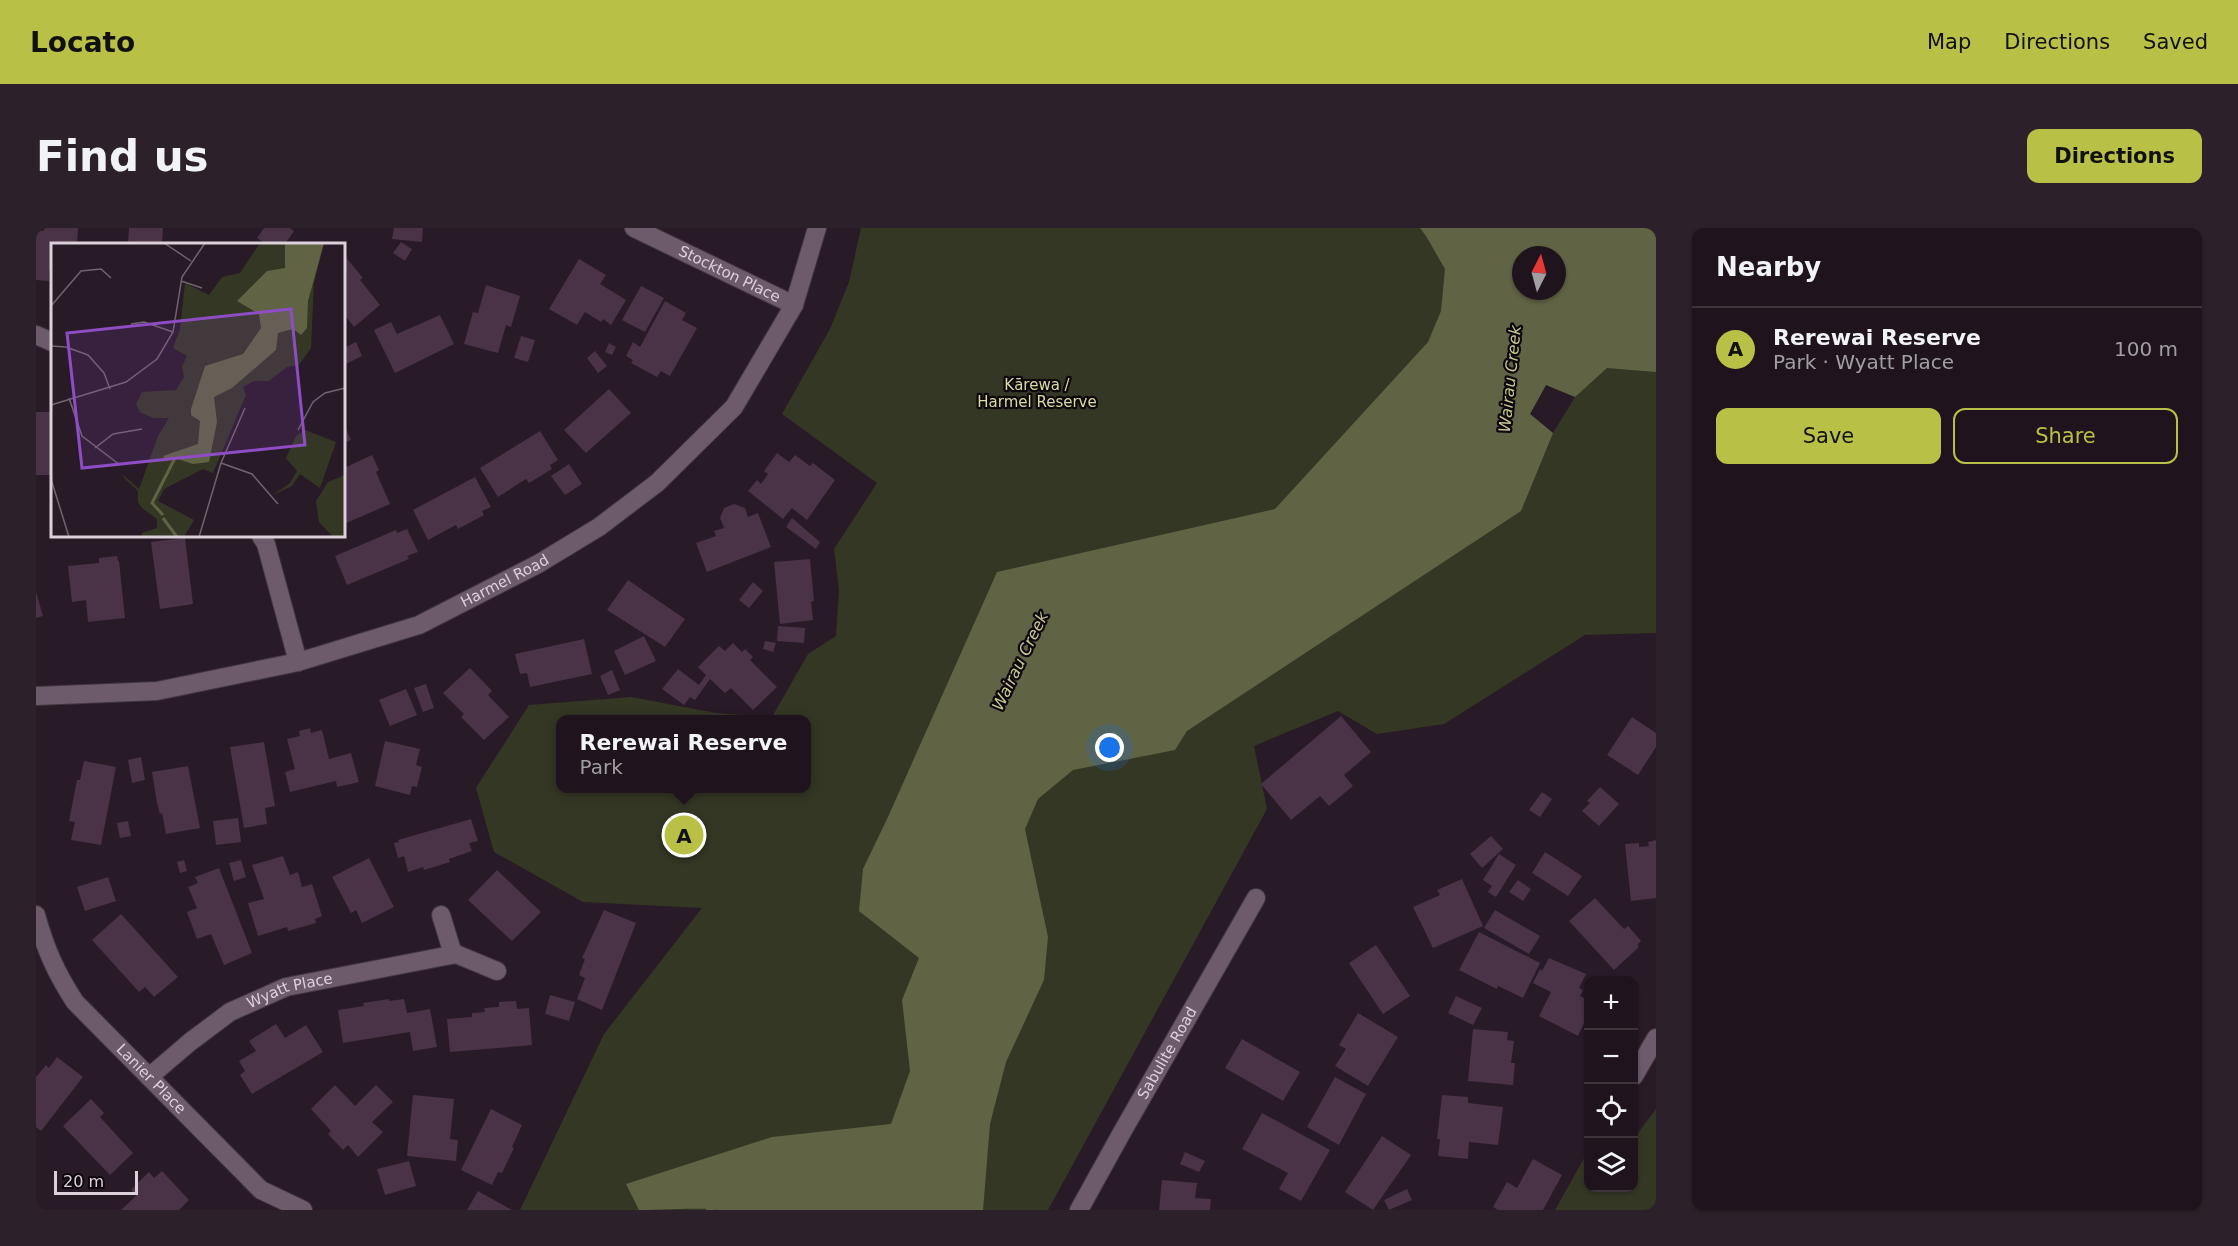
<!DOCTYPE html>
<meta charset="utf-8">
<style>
:root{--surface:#1f141d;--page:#2c212a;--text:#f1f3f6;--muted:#a19ea4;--line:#3c333b;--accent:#b9c046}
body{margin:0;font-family:"DejaVu Sans",sans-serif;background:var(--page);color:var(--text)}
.controls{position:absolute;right:18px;bottom:18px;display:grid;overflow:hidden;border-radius:12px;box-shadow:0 2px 4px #0004}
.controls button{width:54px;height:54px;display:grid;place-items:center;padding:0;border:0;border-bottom:2px solid var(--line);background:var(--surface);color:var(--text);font:30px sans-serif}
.compass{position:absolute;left:1476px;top:18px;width:54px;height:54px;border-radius:50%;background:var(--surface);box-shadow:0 2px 4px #0004;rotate:6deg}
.scale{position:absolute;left:18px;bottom:15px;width:84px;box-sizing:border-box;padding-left:6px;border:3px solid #dcd1da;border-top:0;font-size:16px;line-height:21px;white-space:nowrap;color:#dcd1da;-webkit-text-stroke:4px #0e070d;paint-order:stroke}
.you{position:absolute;left:1074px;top:520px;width:21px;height:21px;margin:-15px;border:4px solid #fff;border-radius:50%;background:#1a73e8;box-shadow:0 0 0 9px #1a73e833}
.badge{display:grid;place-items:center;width:39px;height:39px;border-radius:50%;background:var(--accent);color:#111;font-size:20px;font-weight:700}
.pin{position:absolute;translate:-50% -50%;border:3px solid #fff;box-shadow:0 2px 6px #0006}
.popup{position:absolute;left:520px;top:487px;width:255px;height:78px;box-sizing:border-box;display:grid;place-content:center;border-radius:12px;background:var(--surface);filter:drop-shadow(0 2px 4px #0005);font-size:20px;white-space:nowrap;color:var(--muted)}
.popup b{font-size:22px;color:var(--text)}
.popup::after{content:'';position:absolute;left:50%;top:100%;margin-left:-12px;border:12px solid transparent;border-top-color:var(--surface)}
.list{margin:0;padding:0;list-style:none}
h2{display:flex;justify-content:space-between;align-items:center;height:78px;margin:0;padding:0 24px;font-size:26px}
h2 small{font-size:20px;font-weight:400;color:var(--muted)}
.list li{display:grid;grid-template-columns:39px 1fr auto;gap:18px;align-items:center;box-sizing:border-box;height:84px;padding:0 24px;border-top:2px solid var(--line)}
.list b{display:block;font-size:22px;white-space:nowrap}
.list p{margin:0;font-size:20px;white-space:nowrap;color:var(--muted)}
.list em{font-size:20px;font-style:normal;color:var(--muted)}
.actions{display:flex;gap:12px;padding:18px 24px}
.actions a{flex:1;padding:14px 0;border:2px solid var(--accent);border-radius:12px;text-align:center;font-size:21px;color:var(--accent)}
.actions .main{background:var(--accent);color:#111}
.icon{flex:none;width:33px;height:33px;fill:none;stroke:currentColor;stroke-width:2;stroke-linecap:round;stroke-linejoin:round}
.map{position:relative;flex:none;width:1620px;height:982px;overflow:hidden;border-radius:12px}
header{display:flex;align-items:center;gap:36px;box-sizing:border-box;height:84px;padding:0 30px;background:var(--accent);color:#111}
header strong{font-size:28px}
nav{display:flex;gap:33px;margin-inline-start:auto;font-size:21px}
.intro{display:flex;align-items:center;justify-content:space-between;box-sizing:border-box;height:144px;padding:0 36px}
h1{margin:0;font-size:42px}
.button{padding:15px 27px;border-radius:12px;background:var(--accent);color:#111;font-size:21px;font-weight:700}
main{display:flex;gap:36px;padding:0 36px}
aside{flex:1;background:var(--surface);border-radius:12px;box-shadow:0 2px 4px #0004}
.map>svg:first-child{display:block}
</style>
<header>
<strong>Locato</strong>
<nav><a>Map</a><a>Directions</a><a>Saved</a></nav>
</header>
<div class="intro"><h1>Find us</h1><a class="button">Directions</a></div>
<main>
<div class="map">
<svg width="1620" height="982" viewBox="0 0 1620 982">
<rect width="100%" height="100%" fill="#291a27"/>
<path fill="#353725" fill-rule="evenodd" d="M825,0H1620V405L1549,407L1408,496L1341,506L1302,483L1218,518L1231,581L1012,982H484L568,806L666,680L547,674L458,624L440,560L493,477L595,469L680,485L736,489L772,426L800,408L803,362L798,321L841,255L746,186L794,101L813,54ZM1485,27H1521V63H1485ZM1510,157L1539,169L1517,205L1494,186ZM525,492H771V560H525Z
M1620,881V982H1519L1552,923V960H1598V910Z"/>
<path fill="#606344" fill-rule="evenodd" d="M1384,0H1620V144L1571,140L1539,169L1510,157L1494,186L1517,205L1485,283L1151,503L1139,522L1037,542L1002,571L989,601L1012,709L1008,752L970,834L954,896L947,982H681C674,979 616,982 603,982L590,956L736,909L855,896L874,843L866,772L883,730L823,683L827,641L852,589L961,344L1239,281L1392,114L1405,83L1409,41L1390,8ZM1485,27H1521V63H1485Z"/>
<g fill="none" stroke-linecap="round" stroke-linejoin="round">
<path stroke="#606344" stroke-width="8" d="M674,982L675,979"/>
</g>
<path fill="#4a3247" d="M8,0H42L41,16H16V42H13V53L0,52V3H8Z
M93,0H127L126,16H92Z
M228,0H254L258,3L249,16H230L221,10Z
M358,0H387L386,14L356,11Z
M365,14L376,21L369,33L357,25Z
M308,27L327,50L324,52L344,77L318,99L308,86Z
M543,31L570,47L564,56L590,72L575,97L567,91L565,94L549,84L541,97L513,81Z
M450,57L484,68L475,99L470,97L462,125L428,116L437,84L442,85Z
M605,58L628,70L609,104L586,92Z
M629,73L650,85L646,92L661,100L634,148L625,143L621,149L595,135L597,132L590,128L597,114L604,119Z
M404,87L418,116L359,145L338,102L355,94L361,106Z
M485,108L499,112L492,134L478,130Z
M320,114L326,128L310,136L308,130V120Z
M573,115L580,119L576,127L569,124Z
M559,123L571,138L562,145L551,130Z
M573,161L595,185L550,225L528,202Z
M0,184H16V247H0Z
M308,196L315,212L308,215Z
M504,203L522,232L514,237L516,241L493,255L490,251L462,269L444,240Z
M741,225L753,234L759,227L774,238L777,235L799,252L771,292L756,280L747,291L712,263L721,252L725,256L732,246L728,243Z
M336,227L343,242L340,244L354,276L308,296V240Z
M533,236L546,256L529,267L515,248Z
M439,249L455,279L446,283L448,287L422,301L420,297L392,312L377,282Z
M698,276L709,280L712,289L722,285L735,319L671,344L660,315L680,308L678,303L688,300L684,290L688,280Z
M756,290L784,314L780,321L750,299Z
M371,301L382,324L371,328L373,331L311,357L299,328L360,302L361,305Z
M149,310L157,376L124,381L115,314Z
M81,328L82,333H83L89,390L52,394L50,372L36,374L32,338L63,335V330Z
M774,331L778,373L775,374L777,392L744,396L738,334Z
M592,352L649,391L629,419L571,382Z
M717,354L727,363L713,380L703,372Z
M0,364L7,388L0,390Z
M742,398L769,400L768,415L741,413Z
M608,408L620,433L589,447L578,423Z
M548,411L556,446L494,459L491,445L484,446L479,426Z
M729,413L740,415L737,424L727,421Z
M697,415L706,424L709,421L717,429L714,432L741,459L717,482L695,460L689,465L674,451L659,472L654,469L648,477L626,461L642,441L663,457L670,447L662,439L683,418L689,423Z
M434,440L456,463L452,467L473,489L448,512L425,489L428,486L407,465Z
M576,442L584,462L572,467L564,448Z
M390,456L398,480L387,484L378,460Z
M370,461L381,487L354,498L343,472Z
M1305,488L1335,524L1308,547L1317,558L1293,578L1284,568L1255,592L1225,556Z
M1596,489L1620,505V519L1602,547L1571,527Z
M274,500L275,505L286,502L293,531L315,525L323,554L301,559L300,553L254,564L249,544L259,541L251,511L264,508L263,503Z
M349,513L384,521L380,537L386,539L381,559L376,558L374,567L339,558Z
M228,514L239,578L229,580L231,596L208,600L194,519Z
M105,529L109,552L96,555L92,532Z
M48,533L80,539L65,617L35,612L39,594L33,593L41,552H44Z
M152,538L164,600L130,606L126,585L124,586L121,575L116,544Z
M1564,559L1583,576L1563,598L1546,583L1554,575L1551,573Z
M1506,564L1516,571L1504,589L1493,582Z
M202,590L205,614L180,617L177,593Z
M435,591L442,613L433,615L436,623L413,631L414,634L388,642L387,639L372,644L368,628L362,630L358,615L363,614L362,612Z
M92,593L95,608L84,610L81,595Z
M1455,608L1467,621L1446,640L1434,626Z
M1620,612V670L1595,673L1589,616L1603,615V619L1613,618L1612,614Z
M1509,624L1546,648L1532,668L1496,645Z
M1463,626L1480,637L1460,669L1452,664L1456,658L1447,652Z
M247,628L254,647L262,644L266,659L276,656L286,688L279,691L280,695L252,703L251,699L222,708L212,675L228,671L216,637Z
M333,630L358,679L326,695L320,682L315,685L296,649Z
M148,632L151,643L144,645L141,634Z
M205,632L210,649L198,653L193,635Z
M183,640L216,725L188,737L175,706L161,711L151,684L161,680L152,659L162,655L159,649Z
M461,642L505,684L476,713L432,672Z
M72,649L80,673L49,683L41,659Z
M1426,651L1447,698L1397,720L1377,679L1404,667L1401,662Z
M1482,652L1495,661L1487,673L1473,664Z
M1559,670L1588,701L1592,698L1605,713L1601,717L1603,719L1578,742L1533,693Z
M568,682L600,695L566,782L541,771L549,750L543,747L549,731L546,730Z
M1459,682L1504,708L1493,726L1448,700Z
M85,686L142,749L118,769L109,759L103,764L56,712Z
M1443,704L1504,735L1487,770L1462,758L1461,761L1423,742Z
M1340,717L1374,768L1347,786L1313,735Z
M1513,730L1550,746L1543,760L1547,762L1544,768L1552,772V787L1542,808L1503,788L1515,764L1497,755L1504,741L1506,743Z
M514,767L539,774L533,793L509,786Z
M1420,768L1446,780L1437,797L1412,785Z
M353,771V773L368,771L371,785L394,781L401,819L377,823L374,804L307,815L302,782L328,778L327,775Z
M480,773L481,781L493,780L496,817L414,824L411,791L436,789V785L449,784L448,780L463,779V774Z
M1322,785L1362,809L1332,858L1299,838L1310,821L1303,817Z
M240,796L249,810L270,797L287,824L216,866L204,847L209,843L203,833L220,823L213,813Z
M1437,801L1472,804L1471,812L1478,813L1475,835H1479L1477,857L1432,853Z
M1206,811L1264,844L1247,873L1189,840Z
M21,829L47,849L5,903L0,899V849L10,837L13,840Z
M1299,849L1330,866L1303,917L1271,899Z
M299,857L319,878L340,857L357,874L336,894L347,904L322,929L312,917L307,922L292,906L295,903L275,881Z
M377,867L418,871L414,911L422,912L420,933L371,928Z
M1406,867L1432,869V875L1467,879L1462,917L1433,914L1432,931L1402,928L1404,911H1401Z
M55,871L68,885L64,889L97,925L74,947L27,898Z
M455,881L486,897L476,919L478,920L466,945L462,944L456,957L425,942Z
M1226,885L1294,922L1265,973L1243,961L1252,945L1206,921Z
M1346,908L1375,927L1337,982L1309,964Z
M1149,924L1169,933L1163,944L1144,936Z
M1497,931L1526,947L1507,982H1462L1457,979L1471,954L1481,960Z
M373,933L380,958L349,967L341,941Z
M126,943L153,972L143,982H85L100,968L95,962L113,944L118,950Z
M1126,952L1161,955L1159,970L1175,971L1174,982H1123Z
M1371,961L1376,972L1353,982L1348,972Z
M442,963L476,982H431Z"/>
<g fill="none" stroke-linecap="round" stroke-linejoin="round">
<g stroke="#423640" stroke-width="20">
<g id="street">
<path id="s1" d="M598,0L758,77"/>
<path d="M0,107L16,114"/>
<path d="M225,308L230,316L262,434"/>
<path id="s2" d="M0,468L121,463L262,434L383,397L502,336L563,299L621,255L698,179L758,77L781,0"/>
<path id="s3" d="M0,687C9,720 20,745 39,774L225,962L267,982"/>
<path d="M405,687L417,726"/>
<path d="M1598,848L1620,810"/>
<path id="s4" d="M113,849L154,814L194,784L250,759L420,726L461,743"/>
<path id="s5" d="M1043,982L1085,906L1220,670"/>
</g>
</g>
<use href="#street" stroke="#6d5b6b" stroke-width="18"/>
</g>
<g text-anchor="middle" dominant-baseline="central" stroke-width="4.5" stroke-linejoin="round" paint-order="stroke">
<g font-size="15" fill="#dcd1da" stroke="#0e070d">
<text stroke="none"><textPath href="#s1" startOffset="106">Stockton Place</textPath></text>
<text stroke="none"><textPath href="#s2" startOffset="488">Harmel Road</textPath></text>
<text stroke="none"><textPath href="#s4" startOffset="168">Wyatt Place</textPath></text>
<text stroke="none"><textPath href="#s5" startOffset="180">Sabulite Road</textPath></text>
<text stroke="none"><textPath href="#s3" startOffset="204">Lanier Place</textPath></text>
</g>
<g font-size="15" fill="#d7dda2" stroke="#0e070d">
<text x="1001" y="157">Kārewa /<tspan x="1001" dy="17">Harmel Reserve</tspan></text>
</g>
<g font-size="16" font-style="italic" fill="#c6cb91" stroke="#0e070d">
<text transform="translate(1474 151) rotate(-84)">Wairau Creek</text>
<text transform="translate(984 433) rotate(-64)">Wairau Creek</text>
</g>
</g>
<g transform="translate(15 15)">
<rect width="294" height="294" fill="#291a27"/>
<path d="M209,0H273L263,40L260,105L248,122L236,124L218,138H203L192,144L195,152L162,230L152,226L113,246L107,258L143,277L133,294H92L90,290L106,285V276L91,265L87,259V248L75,237L70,230L88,246L107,193L118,175H102L89,169L85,161L91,149L125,147L133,134L131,123L136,113L122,105L129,86L134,40L158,52L171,34L189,30ZM254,187L285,199L269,245L249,231L241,243L222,252L239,240L246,228L235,215L245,193ZM294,232V294H282L268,279L265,258L277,239Z" fill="#353725"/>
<path d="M234,0H273L257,58L256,85L250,92L242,86L227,90L225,107L181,145L163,154L166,179L158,219L142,221L124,215L115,218L112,213L147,201L149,178L140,172V166L154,123L192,111L210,85L208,71L186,58L216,28L234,25Z" fill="#606344"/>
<path fill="none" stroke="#606344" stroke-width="3" d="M112,272L101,260L124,215M112,275L126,294"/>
<path fill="none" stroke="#71636f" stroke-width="1.5" d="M113,0L140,18M130,38L151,45M0,63L30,28L50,26L60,35M80,81L93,79L122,89M0,103L15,104L37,112L53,130L59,146M18,155L31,193L69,222M0,162L75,139L106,116L122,89L131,34L154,0M247,187L262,159L274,150L294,145M44,205L62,191L91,186M170,220L201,231L227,261M0,236L18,294M148,294L170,220L194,165"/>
<path fill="#8e4dc4" fill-opacity="0.15" stroke="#8e4dc4" stroke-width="3" d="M240,66L254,202L31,225L16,90Z"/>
<rect width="294" height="294" fill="none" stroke="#dcd1da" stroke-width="3"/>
</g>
</svg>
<div class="controls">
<button>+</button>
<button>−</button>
<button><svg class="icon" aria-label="locate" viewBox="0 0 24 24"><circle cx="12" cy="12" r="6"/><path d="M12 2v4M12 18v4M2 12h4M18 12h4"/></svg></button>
<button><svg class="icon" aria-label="layers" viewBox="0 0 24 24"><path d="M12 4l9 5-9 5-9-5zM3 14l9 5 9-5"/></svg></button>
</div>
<svg class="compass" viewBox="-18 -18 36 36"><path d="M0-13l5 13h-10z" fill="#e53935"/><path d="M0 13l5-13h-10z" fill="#a19ea4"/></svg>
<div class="scale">20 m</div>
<div class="you"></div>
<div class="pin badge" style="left:648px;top:607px">A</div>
<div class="popup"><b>Rerewai Reserve</b>Park</div>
</div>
<aside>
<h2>Nearby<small></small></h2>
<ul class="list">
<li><span class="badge">A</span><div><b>Rerewai Reserve</b><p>Park · Wyatt Place</p></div><em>100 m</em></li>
</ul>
<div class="actions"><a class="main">Save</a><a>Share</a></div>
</aside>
</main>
